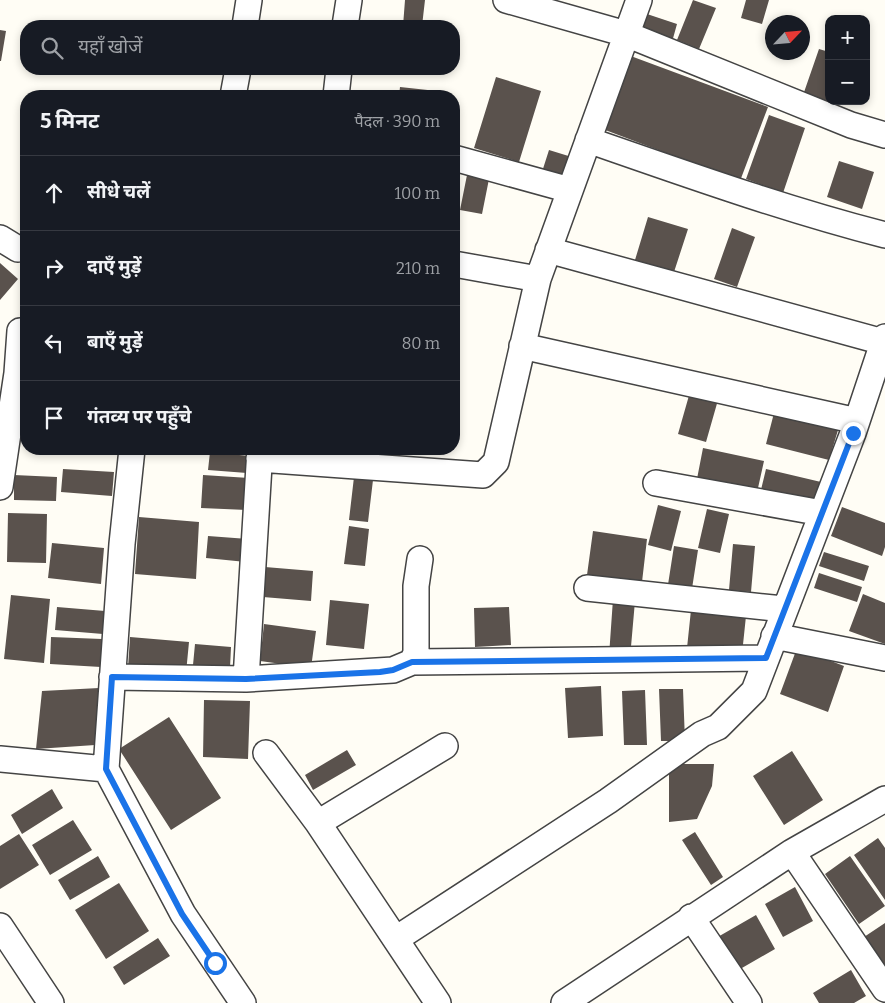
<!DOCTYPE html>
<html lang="hi">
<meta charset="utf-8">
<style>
:root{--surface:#171b24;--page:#20242c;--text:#f1f3f6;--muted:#9ea1a6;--line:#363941}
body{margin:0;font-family:Bitter,"Noto Sans Devanagari",serif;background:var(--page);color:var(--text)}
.controls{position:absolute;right:15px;top:15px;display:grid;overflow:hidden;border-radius:10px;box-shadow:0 2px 8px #0003}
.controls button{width:45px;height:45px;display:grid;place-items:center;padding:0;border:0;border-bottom:1px solid var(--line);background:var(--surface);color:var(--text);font:25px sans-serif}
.compass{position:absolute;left:765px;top:15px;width:45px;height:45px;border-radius:50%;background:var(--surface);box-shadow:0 2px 8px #0003;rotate:64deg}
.stop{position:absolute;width:15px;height:15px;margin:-11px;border:4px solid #1a73e8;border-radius:50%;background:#fff}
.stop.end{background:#1a73e8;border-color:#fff;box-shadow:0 1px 5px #0008}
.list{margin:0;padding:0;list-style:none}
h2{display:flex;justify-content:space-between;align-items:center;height:65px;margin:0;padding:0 20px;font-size:21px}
h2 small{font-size:16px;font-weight:400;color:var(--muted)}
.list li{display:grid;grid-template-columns:32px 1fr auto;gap:15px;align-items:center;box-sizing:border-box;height:75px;padding:0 20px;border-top:1px solid var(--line)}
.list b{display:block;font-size:19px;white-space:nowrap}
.list em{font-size:16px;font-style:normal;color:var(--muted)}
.icon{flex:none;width:28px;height:28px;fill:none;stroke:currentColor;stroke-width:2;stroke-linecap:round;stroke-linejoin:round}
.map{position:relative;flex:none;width:885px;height:1003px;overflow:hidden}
.search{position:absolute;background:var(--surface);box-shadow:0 2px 8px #0003;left:20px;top:20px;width:440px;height:55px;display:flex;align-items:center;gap:12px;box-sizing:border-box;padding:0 18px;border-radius:20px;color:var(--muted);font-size:19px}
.panel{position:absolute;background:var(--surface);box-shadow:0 2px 8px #0003;left:20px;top:90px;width:440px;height:365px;border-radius:20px}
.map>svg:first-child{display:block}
</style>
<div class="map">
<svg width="885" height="1003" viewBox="0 0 885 1003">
<rect width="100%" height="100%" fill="#fffdf5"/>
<path fill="#5a524d" d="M405,0H425L422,26H403Z
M693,0L716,8L699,49L677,40Z
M746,0H769L762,24L741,18Z
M647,14L677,24L672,42L641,33Z
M0,30L6,31L1,61H0Z
M819,49L829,52V101H834L831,108L802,98Z
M628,55L768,107L740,181L600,128Z
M496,77L541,91L519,162L474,148Z
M400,87L446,92V96H399Z
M769,115L805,128L783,193L746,179Z
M549,150L575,158L565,182L541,175Z
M839,161L874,172L862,209L827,197Z
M468,170L490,174L482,214L460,210Z
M648,217L688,229L674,272L635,260Z
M732,228L755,237L737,287L714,279Z
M23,253H26V299H20Z
M0,263L18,279L0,300Z
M690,392L718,400L706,442L678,434Z
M774,413L838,430L829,460L766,444Z
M703,448L764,461L756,497L696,484Z
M180,449H208V452Z
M372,449H394L393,458L372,455Z
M210,452L249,456L247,473L208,470Z
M63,469L114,472L112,496L61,492Z
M766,469L821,482L815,507L760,494Z
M14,475L57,477L56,501L14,500Z
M203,475L249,478L247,510L201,508Z
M354,477L373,480L368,522L349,520Z
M658,505L681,511L671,551L648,545Z
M842,507L885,523V547L882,556L831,536Z
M707,509L729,514L720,553L698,548Z
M8,513L47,514L46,563L7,562Z
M139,517L199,522L196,579L135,574Z
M349,526L369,529L365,566L344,564Z
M593,531L647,539L642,582L587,575Z
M208,536L248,539L246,562L206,558Z
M52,543L104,548L101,584L48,578Z
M733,544L755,546L751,592L729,590Z
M674,546L698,550L691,595L667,591Z
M824,552L869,566L864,581L819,566Z
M265,567L313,571L311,601L263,597Z
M819,573L862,587L857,602L814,588Z
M863,594L885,603V644L849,631Z
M11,595L50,599L44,663L4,659Z
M613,599L635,601L630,658L609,656Z
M330,600L369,604L364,649L326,645Z
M57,607L105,611L103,634L55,630Z
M509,607L511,645L475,647L474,608Z
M691,610L746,616L742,654L687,648Z
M264,624L316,631L311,668L260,661Z
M51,637L102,639L101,667L50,664Z
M130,637L189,642L186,673L128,668Z
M195,644L231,647L230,668L193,665Z
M797,648L844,666L828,712L780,694Z
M601,686L603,736L568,738L565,688Z
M99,688L95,745L36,749L42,691Z
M659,689H683L685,741H661Z
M645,690L647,745H624L622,691Z
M204,700L250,701L248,759L203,757Z
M169,717L221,798L171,830L119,749Z
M347,750L356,765L313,790L305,775Z
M792,751L823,800L784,825L753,776Z
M669,764H714L712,786L697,819L669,822Z
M52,789L63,808L22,834L11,815Z
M73,820L92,850L50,875L32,845Z
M695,832L723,877L711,885L682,840Z
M19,834L39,865L0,889V846Z
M878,838L885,848V900L854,855Z
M98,856L110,877L70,900L58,880Z
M850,856L885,906L859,924L825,874Z
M119,883L149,931L106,959L75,910Z
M795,887L813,921L783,937L765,904Z
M756,915L775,949L735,972L716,938Z
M885,923V968L864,937Z
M158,938L170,956L124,985L113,967Z
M851,970L866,996L854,1003H819L813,993Z"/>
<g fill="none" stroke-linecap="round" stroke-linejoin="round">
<g stroke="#444" stroke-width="28">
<path id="minor" d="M506,0L626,34L851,125L885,135
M245,26L249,0
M345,26L349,0
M233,96L238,69
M336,96L339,69
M588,140C686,174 784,209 885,235
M454,158L570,190
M0,238L18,249
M548,250L883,342
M454,264L538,279
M522,346L857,421
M132,449L122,544L106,769L183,914L243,1003
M259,459L356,466L359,449
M356,466L483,475L496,462L538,279L639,0
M656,483L822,513
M0,487L17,373L20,331
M587,588L783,609
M774,636L885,658
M412,662L766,658
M112,677L246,679L393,670L412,662L416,653V586L420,559
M246,679L260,449
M266,753L318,823L438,1003
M0,759L106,769
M318,823L445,746
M792,852L885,989
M691,917L749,1003
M0,926L51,1003
M396,939L608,801L702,734L718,727L754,691L853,433L885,337
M564,1003L792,852L885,799"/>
</g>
<use href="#minor" stroke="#fff" stroke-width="25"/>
</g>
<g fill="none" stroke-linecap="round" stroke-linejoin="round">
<path stroke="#1a73e8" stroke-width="6" d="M215,963L182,914L106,769L112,677L246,679L380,672L393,670L412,662L766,658L853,433"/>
</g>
</svg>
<div class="controls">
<button>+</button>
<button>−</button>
</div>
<svg class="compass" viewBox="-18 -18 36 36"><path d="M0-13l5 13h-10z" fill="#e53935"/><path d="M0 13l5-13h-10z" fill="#9ea1a6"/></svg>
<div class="stop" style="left:215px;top:963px"></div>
<div class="stop end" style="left:853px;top:433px"></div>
<div class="search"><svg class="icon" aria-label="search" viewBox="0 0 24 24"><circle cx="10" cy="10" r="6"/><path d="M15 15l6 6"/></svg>यहाँ खोजें</div>
<section class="panel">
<h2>5 मिनट<small>पैदल · 390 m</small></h2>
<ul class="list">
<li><svg class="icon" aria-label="ahead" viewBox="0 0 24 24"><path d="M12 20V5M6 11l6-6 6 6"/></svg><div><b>सीधे चलें</b></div><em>100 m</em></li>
<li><svg class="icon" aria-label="right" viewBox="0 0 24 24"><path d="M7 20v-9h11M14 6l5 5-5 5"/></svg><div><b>दाएँ मुड़ें</b></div><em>210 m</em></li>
<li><svg class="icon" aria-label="left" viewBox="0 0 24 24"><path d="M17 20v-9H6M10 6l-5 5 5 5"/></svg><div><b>बाएँ मुड़ें</b></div><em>80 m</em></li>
<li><svg class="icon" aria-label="arrive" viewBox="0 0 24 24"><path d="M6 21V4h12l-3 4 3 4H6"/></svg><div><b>गंतव्य पर पहुँचे</b></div></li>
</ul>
</section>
</div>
